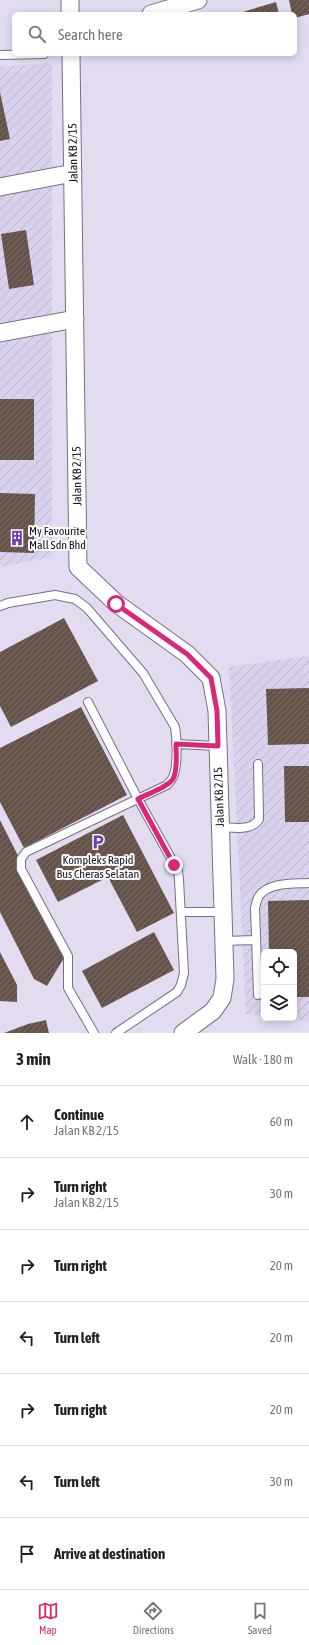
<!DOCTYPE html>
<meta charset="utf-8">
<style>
:root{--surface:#fff;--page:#f6f6f6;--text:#202124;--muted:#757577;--line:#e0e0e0;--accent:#db2777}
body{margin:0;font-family:"Asap Condensed",sans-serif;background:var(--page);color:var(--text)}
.controls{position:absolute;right:12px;bottom:12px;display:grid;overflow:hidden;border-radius:6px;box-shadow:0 2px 10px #0003}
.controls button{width:36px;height:36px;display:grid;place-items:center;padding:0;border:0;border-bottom:1px solid var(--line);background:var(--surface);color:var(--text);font:20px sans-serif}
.stop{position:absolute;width:12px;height:12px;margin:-9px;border:3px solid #db2777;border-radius:50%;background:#fff}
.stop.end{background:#db2777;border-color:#fff;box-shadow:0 1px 4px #0008}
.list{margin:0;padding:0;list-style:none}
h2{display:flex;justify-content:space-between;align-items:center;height:52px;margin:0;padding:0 16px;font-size:17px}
h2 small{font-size:13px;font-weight:400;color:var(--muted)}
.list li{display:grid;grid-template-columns:26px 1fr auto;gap:12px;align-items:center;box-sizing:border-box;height:72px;padding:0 16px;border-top:1px solid var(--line)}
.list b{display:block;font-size:15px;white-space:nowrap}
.list p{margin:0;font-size:13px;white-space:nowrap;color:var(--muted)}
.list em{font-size:13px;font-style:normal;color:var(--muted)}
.icon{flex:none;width:22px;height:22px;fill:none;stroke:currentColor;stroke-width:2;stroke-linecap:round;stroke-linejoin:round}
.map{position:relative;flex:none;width:309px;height:1033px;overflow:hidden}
.search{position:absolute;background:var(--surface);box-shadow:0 2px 10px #0003;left:12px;right:12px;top:12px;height:44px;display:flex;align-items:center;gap:10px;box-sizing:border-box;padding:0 14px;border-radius:6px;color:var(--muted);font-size:15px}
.sheet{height:556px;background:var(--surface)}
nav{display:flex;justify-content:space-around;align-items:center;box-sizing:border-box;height:56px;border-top:1px solid var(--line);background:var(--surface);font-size:11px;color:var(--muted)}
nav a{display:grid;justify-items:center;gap:2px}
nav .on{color:var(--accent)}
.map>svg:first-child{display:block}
</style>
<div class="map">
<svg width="309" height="1033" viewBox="0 0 309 1033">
<defs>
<pattern id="industrial-furrows" width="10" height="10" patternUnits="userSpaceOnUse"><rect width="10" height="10" fill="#dad1ed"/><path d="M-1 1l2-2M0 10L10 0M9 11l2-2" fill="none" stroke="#bab3cb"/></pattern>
<pattern id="building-hatch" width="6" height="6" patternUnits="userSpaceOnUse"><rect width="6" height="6" fill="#65534a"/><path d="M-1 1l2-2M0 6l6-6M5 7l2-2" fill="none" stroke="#7a6c66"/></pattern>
</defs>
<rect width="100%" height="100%" fill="#e3dcf1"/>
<path fill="url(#industrial-furrows)" d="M52,63V557L0,567V67Z
M309,656V1021L281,1018H294V952H264V1016L246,1014L229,667Z"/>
<path fill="url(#building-hatch)" d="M289,0H309V14L295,18V14H292Z
M276,2L279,14H236Z
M0,92L10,139L0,141Z
M26,230L34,285L9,289L1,234Z
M0,399H34V460H0Z
M0,493L35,494L34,553L0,552Z
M64,618L98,681L11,727L0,706V652Z
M309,688V744L268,745L266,689Z
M81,707L127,795L24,848L0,802V748Z
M284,766H309V822H285Z
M123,815L174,913L137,932L108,877L58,902L36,860Z
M0,820L67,953L47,986L34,979L0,912Z
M309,900V997H294V952H269L268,901Z
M154,932L174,970L102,1008L82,971Z
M0,952L17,985V1002L0,1001Z
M46,1020L49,1033H4L28,1024Z"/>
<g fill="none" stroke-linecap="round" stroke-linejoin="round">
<g stroke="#767083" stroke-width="10">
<path id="lane" d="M0,55L44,54
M0,606L8,603L55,595L75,599L87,608L143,673L175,727C177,739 178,766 173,777C172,780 169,782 167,785L26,852L21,859V869L68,956V988L94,1033
M88,702L138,799L178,871L179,880L184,973L181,985L177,992L116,1033
M176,744L218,746
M220,827C232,827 252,832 259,819L258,764
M181,912H223
M224,941L255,940
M258,995L255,908C256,904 257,899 259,896C269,882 293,884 309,883"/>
</g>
<g stroke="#767083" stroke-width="19">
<path id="street" d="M70,0V14
M151,14L198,0
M71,54L78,567L116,603L187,654L211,678L217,711L225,979L222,998L213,1011L183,1033
M0,187L73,173
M0,333L75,319"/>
</g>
<use href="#lane" stroke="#fff" stroke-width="8"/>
<use href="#street" stroke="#fff" stroke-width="17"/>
</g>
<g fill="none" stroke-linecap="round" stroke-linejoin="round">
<path stroke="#db2777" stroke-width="5" d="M116,604L187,654L211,678L217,711L218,746L176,744C176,754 178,770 173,779C168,787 147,794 138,799L174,865"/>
</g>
<defs>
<g id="building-bare" transform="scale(1.2)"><path d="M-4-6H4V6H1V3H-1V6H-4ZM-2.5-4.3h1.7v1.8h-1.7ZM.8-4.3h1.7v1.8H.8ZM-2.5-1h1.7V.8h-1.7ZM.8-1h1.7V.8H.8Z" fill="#6b3fb7" stroke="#fff" stroke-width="2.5" paint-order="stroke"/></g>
<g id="parking-bare" transform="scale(1.2)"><path d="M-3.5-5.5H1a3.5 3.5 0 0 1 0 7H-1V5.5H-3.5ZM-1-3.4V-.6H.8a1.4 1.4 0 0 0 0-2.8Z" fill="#6b3fb7" stroke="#fff" stroke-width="2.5" paint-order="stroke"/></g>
</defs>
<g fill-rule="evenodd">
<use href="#building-bare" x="17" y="538"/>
<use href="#parking-bare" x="98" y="842"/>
</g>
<g text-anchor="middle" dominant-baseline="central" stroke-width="4" stroke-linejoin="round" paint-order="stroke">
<g font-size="12" fill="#15131a" stroke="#fff">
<text transform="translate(73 153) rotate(-91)">Jalan KB 2/15</text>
<text transform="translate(77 476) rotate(-91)">Jalan KB 2/15</text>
<text transform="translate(219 797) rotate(-92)">Jalan KB 2/15</text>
</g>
<g font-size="12" fill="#15131a" stroke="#fff" text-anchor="start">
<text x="29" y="531">My Favourite<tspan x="29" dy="14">Mall Sdn Bhd</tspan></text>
<text x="98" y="860" text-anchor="middle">Kompleks Rapid<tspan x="98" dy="14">Bus Cheras Selatan</tspan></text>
</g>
</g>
</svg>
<div class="controls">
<button><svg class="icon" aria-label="locate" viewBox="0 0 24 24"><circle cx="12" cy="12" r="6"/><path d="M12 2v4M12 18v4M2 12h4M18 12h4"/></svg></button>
<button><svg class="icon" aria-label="layers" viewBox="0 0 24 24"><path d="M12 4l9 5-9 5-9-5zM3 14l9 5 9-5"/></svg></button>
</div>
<div class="stop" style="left:116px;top:604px"></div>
<div class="stop end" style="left:174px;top:865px"></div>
<div class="search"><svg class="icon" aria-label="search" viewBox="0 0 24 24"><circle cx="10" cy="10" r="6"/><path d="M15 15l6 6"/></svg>Search here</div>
</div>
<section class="sheet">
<h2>3 min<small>Walk · 180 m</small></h2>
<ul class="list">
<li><svg class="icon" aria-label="ahead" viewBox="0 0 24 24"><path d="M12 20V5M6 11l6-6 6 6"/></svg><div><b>Continue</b><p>Jalan KB 2/15</p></div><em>60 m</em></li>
<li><svg class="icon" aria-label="right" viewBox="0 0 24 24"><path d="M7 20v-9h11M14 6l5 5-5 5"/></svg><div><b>Turn right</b><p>Jalan KB 2/15</p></div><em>30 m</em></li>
<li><svg class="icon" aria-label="right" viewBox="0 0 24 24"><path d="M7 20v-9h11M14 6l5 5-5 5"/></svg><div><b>Turn right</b></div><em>20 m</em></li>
<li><svg class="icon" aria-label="left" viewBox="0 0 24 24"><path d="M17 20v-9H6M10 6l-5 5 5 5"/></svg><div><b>Turn left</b></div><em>20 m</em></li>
<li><svg class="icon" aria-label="right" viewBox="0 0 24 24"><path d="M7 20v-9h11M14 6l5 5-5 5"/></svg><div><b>Turn right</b></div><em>20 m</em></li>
<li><svg class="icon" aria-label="left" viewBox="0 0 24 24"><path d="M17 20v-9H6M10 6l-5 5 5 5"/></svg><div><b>Turn left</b></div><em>30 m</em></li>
<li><svg class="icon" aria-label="arrive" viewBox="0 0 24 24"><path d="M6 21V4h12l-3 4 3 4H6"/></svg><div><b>Arrive at destination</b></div></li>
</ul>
</section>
<nav>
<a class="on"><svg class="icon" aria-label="map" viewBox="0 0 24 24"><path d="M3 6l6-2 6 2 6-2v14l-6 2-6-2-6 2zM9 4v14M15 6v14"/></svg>Map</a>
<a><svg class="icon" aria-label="directions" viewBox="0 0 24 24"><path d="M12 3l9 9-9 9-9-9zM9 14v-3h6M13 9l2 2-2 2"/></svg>Directions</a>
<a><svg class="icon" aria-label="saved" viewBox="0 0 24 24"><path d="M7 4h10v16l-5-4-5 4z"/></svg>Saved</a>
</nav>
